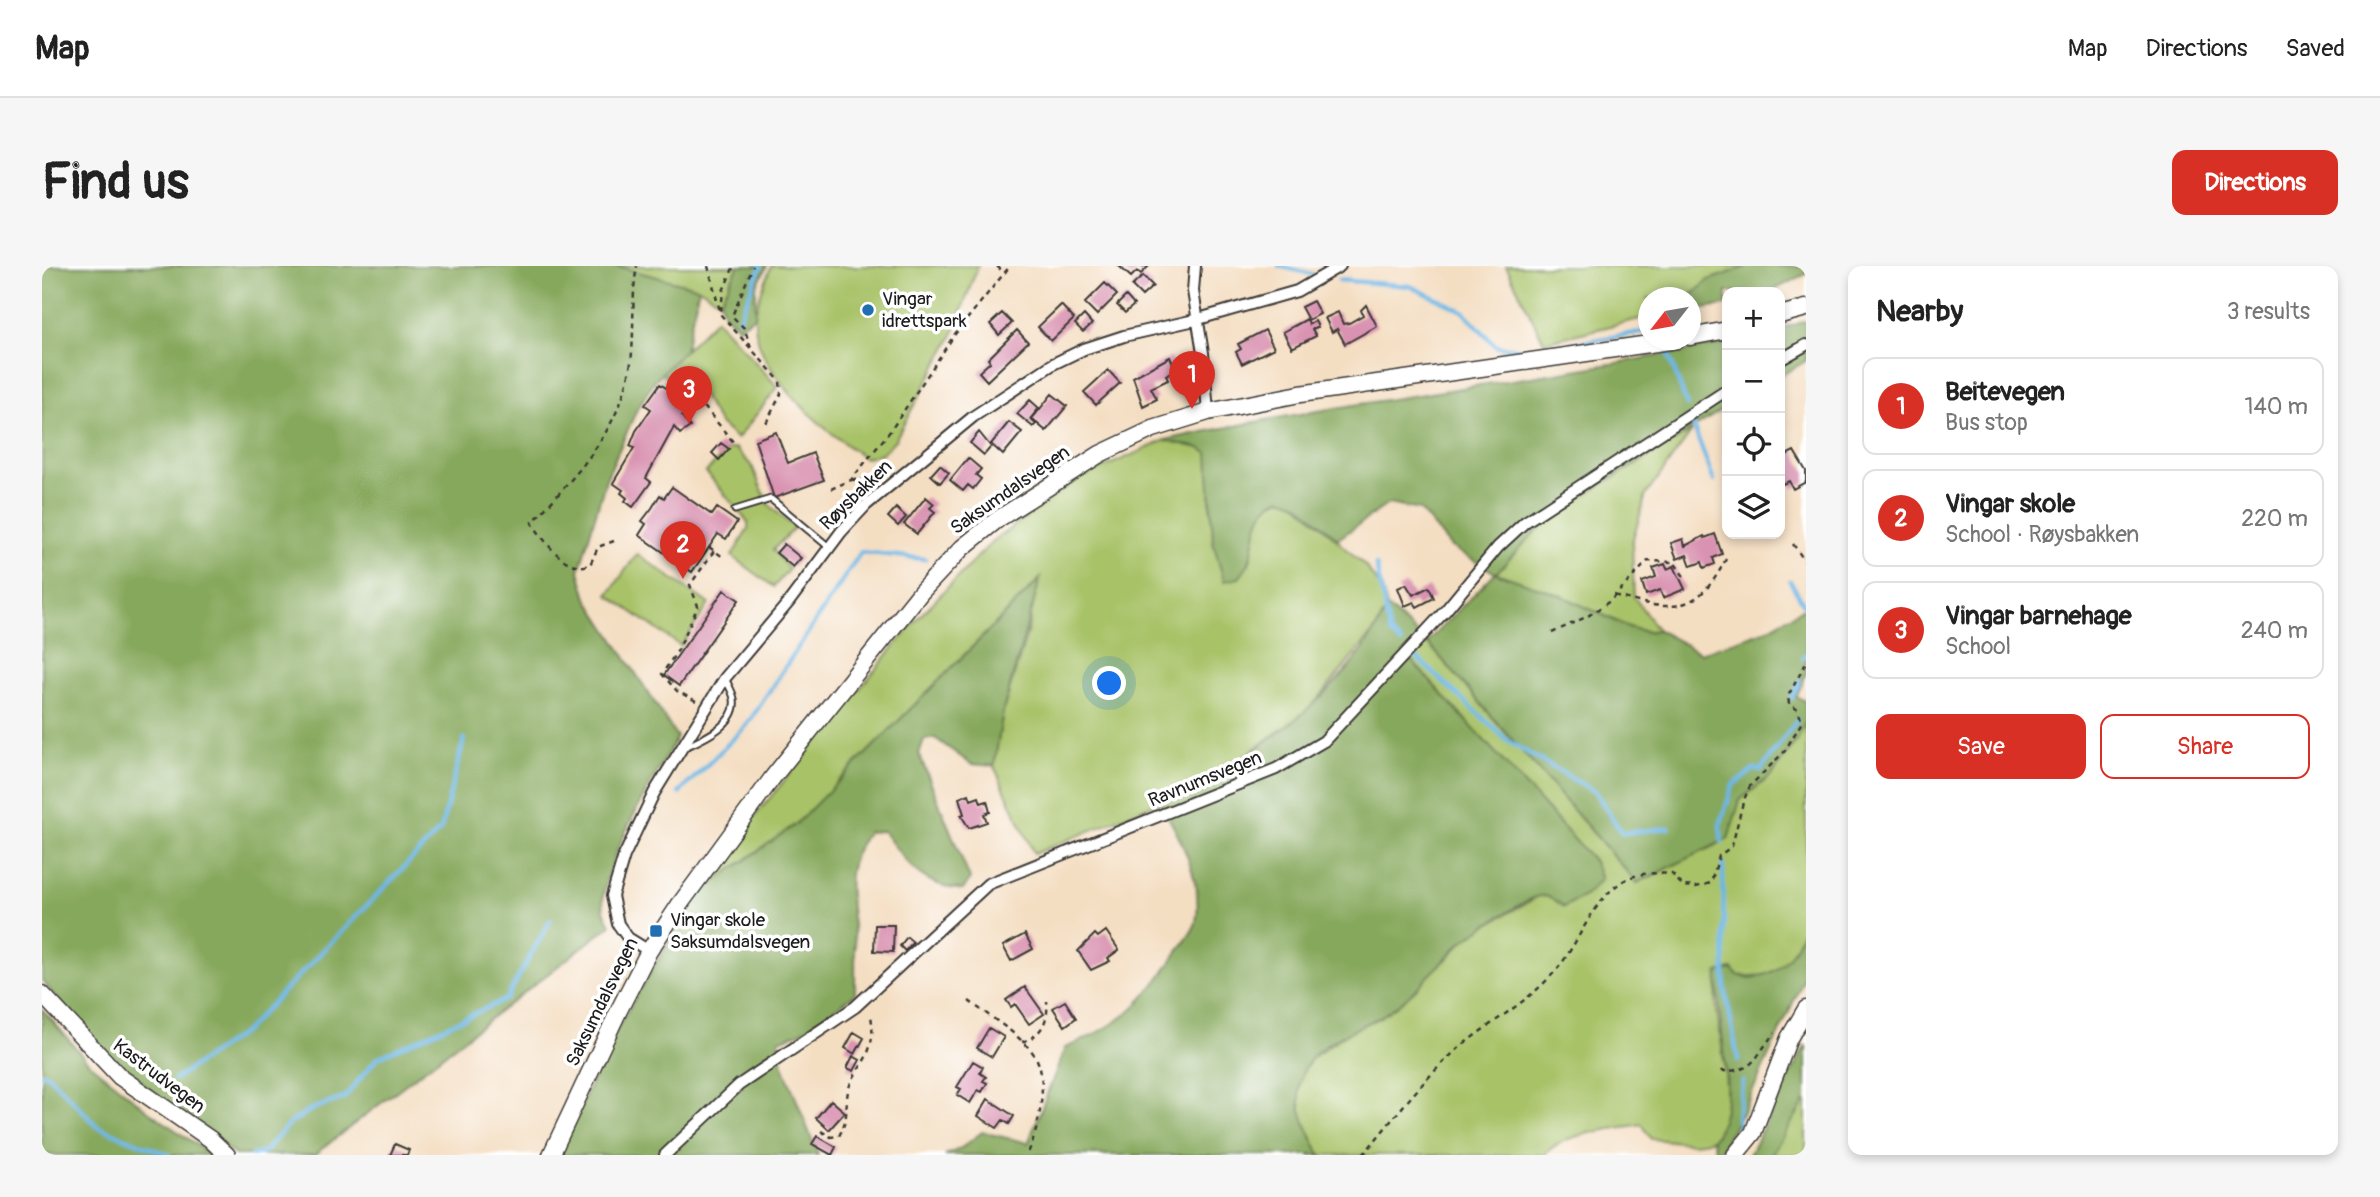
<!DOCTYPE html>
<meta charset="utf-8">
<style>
:root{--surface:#fff;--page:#f6f6f6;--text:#222;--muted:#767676;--line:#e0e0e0;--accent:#d93025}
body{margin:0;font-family:Pangolin,sans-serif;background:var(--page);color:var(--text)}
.controls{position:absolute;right:21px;top:21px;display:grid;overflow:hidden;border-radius:14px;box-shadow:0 4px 10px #0003}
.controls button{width:63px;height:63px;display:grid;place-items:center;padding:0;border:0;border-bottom:2px solid var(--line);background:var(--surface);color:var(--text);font:35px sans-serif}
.compass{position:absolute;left:1596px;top:21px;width:63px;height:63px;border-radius:50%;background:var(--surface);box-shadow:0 4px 10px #0003;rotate:239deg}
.you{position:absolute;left:1068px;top:418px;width:24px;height:24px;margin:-18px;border:5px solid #fff;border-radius:50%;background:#1a73e8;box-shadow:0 0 0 10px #1a73e833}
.badge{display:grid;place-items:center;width:46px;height:46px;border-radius:50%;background:var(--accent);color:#fff;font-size:23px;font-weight:700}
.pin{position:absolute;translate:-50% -58px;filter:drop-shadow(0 2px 4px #0008)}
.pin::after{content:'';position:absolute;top:37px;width:24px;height:21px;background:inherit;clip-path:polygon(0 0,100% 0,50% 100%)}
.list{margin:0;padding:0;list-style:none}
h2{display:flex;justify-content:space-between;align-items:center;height:91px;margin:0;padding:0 28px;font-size:30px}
h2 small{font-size:23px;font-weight:400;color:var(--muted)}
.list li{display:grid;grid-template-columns:46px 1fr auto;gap:21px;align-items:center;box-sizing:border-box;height:98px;margin:0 14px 14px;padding:0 14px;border:2px solid var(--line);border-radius:14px}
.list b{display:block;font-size:26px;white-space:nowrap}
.list p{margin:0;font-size:23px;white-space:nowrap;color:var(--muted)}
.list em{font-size:23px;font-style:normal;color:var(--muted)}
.actions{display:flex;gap:14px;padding:21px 28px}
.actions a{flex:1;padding:16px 0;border:2px solid var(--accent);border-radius:14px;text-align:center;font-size:24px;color:var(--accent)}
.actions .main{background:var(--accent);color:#fff}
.icon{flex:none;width:38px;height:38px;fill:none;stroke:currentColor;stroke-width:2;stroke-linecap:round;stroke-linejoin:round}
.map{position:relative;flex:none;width:1764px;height:889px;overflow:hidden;border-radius:14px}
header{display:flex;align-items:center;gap:42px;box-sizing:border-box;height:98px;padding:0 35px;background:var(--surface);border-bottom:2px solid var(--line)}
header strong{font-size:33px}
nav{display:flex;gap:38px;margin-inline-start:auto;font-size:24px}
.intro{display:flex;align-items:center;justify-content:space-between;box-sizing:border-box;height:168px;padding:0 42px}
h1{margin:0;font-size:49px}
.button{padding:18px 32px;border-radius:14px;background:var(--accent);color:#fff;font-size:24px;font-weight:700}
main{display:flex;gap:42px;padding:0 42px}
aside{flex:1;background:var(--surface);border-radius:14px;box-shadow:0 4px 10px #0003}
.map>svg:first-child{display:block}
</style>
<header>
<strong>Map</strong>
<nav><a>Map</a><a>Directions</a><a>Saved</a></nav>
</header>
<div class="intro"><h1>Find us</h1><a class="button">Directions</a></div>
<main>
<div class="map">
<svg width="1764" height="889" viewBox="0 0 1764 889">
<rect width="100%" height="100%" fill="#fff"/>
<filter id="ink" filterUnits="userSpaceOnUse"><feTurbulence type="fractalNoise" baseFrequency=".0143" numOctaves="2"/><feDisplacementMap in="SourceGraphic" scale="14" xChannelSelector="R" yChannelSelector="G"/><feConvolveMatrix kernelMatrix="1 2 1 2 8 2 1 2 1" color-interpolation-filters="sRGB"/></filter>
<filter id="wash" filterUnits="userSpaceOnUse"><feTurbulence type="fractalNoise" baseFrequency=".00686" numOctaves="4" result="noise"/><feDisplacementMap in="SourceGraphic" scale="28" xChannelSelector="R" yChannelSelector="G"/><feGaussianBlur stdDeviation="1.57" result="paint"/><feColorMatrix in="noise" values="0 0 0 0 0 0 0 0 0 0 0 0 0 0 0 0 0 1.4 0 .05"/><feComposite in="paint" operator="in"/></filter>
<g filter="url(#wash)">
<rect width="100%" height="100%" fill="#f4dec2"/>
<path fill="#a8c268" stroke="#626f42" stroke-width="2" d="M573,0H697L678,35L657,22Z
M729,0H936L910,71L853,174L840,187L823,192C782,165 711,105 713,52C714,35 724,16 729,0Z
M1464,0H1707L1667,14L1648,31L1606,32V51L1502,76Z
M674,53L736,121L695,173L677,157L657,124L619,108Z
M1650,165L1604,229L1590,276L1592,331L1616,364C1591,369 1572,352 1550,344C1518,331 1486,319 1454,307C1504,242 1582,208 1650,165Z
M1123,174L1157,182L1166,187L1169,197L1168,242L1207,298C1216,270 1208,244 1240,232L1256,238L1323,300L1340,323L1345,341L1337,359L1267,444L1165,516L992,588L952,500L961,445L984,371L997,314L754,558L655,628L713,550L875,353L950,276L1036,213Z
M693,182L710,200L726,238L752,262L731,284L747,303L732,321L690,290L706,263V256L664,206L687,183Z
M595,288L667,338L639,380L566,329Z
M1385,376L1595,617L1686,573L1698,534L1730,509L1764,456V656C1743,712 1733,713 1677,708C1676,716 1674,726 1674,735C1675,763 1700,861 1668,874C1652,880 1626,874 1609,873L1600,858C1574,863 1518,867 1503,889H1278L1260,851L1256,826L1260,806L1270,792L1310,763L1337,752L1403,695L1427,669L1497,630L1509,631L1559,613L1551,594L1367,392Z
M1764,834V889H1729L1759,839Z"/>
<path fill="#86a85c" stroke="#51623c" stroke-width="2" d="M0,0H573L657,22L643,84L613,114L595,143L564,213L537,305L545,332L635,471C616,506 553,607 562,644C563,649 567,654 569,659L272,889H193L62,789L0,715Z
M697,0H725L714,21L713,50L697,61L682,48L678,35Z
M1707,0H1764V8L1728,26H1685V39L1649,45L1648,31L1667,14Z
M1764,55V95L1738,110V63Z
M1685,77V141L1533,235L1495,264L1454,307L1518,329L1586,361L1604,366L1616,364L1659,387L1722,365L1764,341V408L1754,431L1764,435V456L1757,471L1730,509L1698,534L1686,573L1595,617L1385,376L1367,392L1551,594L1559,613L1544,629L1522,641C1513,634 1506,627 1494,631C1478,637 1425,670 1413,682C1391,706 1364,737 1334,753C1310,765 1269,780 1260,809C1250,837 1266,864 1278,889H903L918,883L940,866L986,877L1023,782C1082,758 1102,737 1137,684C1142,676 1152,665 1154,656C1162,615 1138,569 1117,536C1201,500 1308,427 1345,341L1385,376L1453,307L1409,281L1378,244L1346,238L1296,273L1256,238L1239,232C1203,246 1221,284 1197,312L1182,315L1171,276L1166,187L1157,182L1123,174C1309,134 1499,114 1685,77Z
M998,313L961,445L952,500L929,498L893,472L882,474L877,488L928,613L921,624C877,619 866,598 841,565L826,566C799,603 808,626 812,669C814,688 813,709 813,728L761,765L737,774L739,794L776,889H515L575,763L655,628L754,558Z
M1764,656V708L1702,844L1675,889L1670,873C1701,838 1672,754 1676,707L1690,703C1696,712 1705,713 1715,711C1745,705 1754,682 1764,656Z
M0,743L47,797L105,844L169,889H0Z
M1764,779V834L1729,889H1707Z"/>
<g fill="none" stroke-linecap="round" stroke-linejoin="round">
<path stroke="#6db7e5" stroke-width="4.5" d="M1237,0L1270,8
M1297,14L1368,20L1421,45L1454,80L1486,85L1606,65
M697,53L719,0
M1626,87L1645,139
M1651,159L1672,215
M1334,299L1348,367L1359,377
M1748,315L1764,342
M1375,392L1467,476L1553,526L1580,567L1627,562
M1761,392L1764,388
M1750,432L1758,415
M637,527L705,459L819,286L883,293
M1680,576L1678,559L1691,519L1713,503L1719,504L1755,454
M1681,599L1683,722L1696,794
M0,808L6,809L56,861L127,889
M133,813L202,766L399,563L422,473
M1698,866L1695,852L1701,815
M210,889L222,886L247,858L270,843L302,832L335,792L464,733L508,655"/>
</g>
<g id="blocks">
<path fill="#d992b1" d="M1077,0H1107L1099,8L1095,5L1089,11Z
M1101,10L1111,20L1100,30L1090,20Z
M1063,17L1075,29L1055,49L1043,37Z
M1084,30L1092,39L1083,47L1075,39Z
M1271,35L1278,48L1266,54L1259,41Z
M1019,39L1032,53L1009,75L996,61Z
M1324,39L1335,60L1303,78L1295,63L1290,66L1283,52L1296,46L1301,58L1307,57L1321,49L1319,44Z
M960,47L970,57L957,69L948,58Z
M1042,49L1050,58L1041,66L1033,58Z
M1265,53L1267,58L1273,55L1276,61L1270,63L1274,70L1250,82L1241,66Z
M975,64L986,76L945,115L937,106L948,96L946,93Z
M1223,64L1232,82L1200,98L1194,86L1199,83L1196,78Z
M1128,91L1134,104L1124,109L1126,114L1109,122L1115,133L1101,140L1091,111Z
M1066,104L1078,117L1054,139L1042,126Z
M618,118L638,131L635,136L645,143L640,150L648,161L638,168L632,161L604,212L609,216L591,241L583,235L585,232L579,227L581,224L571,217L592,182L588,180L594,165L609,143L603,139Z
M1010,128L1025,140L1004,165L990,153Z
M988,134L997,142L988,153L994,158L991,161L975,148Z
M967,156L980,166L961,189L949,178Z
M734,166L746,197L771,187L782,214L732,232L713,174Z
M937,166L949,181L942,189L928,177Z
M679,177L687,183L677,194L670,187Z
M1752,185L1764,205V216L1751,223L1747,215L1741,218L1738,212V192Z
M926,192L939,203L934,209L939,213L931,223L926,219L921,225L908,214Z
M898,199L907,207L898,217L889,209Z
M630,221L670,249L675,242L695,256L684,273L676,268L650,306L597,269L604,258L600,255L610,242L618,229L622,232Z
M884,231L892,238L888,242L893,246L875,268L862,258Z
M854,242L864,251L856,260L846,251Z
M1673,268L1680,288L1671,292L1673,298L1662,302L1660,296L1649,300L1645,289L1635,293L1629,277L1641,273L1643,280L1662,270L1663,272Z
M742,278L759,292L751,301L734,287Z
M1623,298L1625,303L1632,300L1643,323L1621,332L1618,324L1604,329L1600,316L1614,311L1611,302Z
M1364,318L1371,329L1387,321L1392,332L1375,341L1372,336L1363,340L1356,322Z
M682,324L697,334L637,420L622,409Z
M927,528L929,534L937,531L939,537L945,535L948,546L942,548L945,556L927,562L919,549L922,548L917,532Z
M833,659H852L851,686L832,685Z
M1064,665L1077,684L1066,692L1068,695L1049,704L1036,685L1053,668L1056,671Z
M983,668L991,683L969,695L961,680Z
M865,671L871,676L863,685L858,680Z
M983,721L1002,748L987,758L973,738L969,741L964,734Z
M1023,735L1034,752L1023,760L1011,742Z
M947,762L962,771L950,791L935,782Z
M812,766L822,772L813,788L803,782Z
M811,790L818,794L812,805L805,802Z
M931,795L941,801L938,807L944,811L941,815L945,817L940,826L936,824L928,837L915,829L919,823L915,821Z
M946,833L972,850L967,858L961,854L955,862L936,850Z
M789,834L803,846L787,864L774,852Z
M775,870L794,881L790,889L770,878Z
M353,878L367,884L365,889H348Z"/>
</g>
</g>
<g filter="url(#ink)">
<use href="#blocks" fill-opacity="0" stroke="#3c3935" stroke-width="2"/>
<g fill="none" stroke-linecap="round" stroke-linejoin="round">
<g stroke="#3c3935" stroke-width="9">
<path id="service" d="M693,244L729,233L787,281
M643,481C661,473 696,458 692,433C691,426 686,419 683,412"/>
</g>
<g stroke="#3c3935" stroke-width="14">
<path id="minor" d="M1153,0L1151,25L1161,87L1166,146
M1738,94L1764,79
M607,685L586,672L576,658L570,630L582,590L612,527L683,412L746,337L799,266L824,239L932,150L1011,98L1042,83L1082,70L1153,54L1255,25L1298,0
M623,889L697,819L813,741L946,618L1234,503L1282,475L1404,344L1456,281L1483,256L1685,124"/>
</g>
<g stroke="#3c3935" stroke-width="19">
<path id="secondary" d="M1738,49L1764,42
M1648,71L1685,64
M0,728L78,811L168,873L185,889
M509,889L577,744L607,685L638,638L731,511L879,326L920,282L956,253L1058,188L1111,163L1166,146L1258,128L1635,74
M1693,889L1711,867L1747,772L1764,743"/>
</g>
<path stroke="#3c3935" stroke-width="2.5" stroke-dasharray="5 5" stroke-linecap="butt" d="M666,0L679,49L738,115L739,128L723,159
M955,0L962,7
M679,45L681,25L692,0
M709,81L702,62L690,50L711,0
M630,118L655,132L692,177
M809,214L839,213
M789,223L809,214L849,164L913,68L968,0
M572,275L556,281L548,299C523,307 502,274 490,257C533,210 580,163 589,96C593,64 589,32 595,0
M1751,278L1764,297
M667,281L681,291
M1572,329C1627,346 1655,350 1684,293
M1510,367L1546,350L1568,335L1606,295L1632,296L1643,312
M654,435L635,425L620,408L636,384L656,340L648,319L672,285
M927,735C945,749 984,772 994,792C1007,815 996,867 985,889
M980,776C999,770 1007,755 1005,735
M1679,805C1715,806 1712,790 1733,767
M779,865L789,871L797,870C805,855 804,848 805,833C806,804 837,795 829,750
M1321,889C1352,852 1380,814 1417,782C1449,755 1488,736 1516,702C1538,675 1551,632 1583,614C1597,606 1615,607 1630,608L1641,620L1654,621L1669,617L1677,590L1690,580L1701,536L1708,520L1742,486L1760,456L1756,444L1747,438L1746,430L1764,397"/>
<use href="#service" stroke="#fff" stroke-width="5"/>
<use href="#minor" stroke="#fff" stroke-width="10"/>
<use href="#secondary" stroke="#fff" stroke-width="16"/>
</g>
</g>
<g fill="#1f6fb2" stroke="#fff" stroke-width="2.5">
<circle cx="826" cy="44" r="7"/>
<rect x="607" y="658" width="14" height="14" rx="3.5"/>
</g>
<g text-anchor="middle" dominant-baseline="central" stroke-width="7" stroke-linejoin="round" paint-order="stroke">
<g font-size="19" fill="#1c1c1c" stroke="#fff" text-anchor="start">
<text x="840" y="33">Vingar<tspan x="840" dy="22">idrettspark</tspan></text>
<text x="628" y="654">Vingar skole<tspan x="628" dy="22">Saksumdalsvegen</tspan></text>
</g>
<g font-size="19" fill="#1c1c1c" stroke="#fff">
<text transform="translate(968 224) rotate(-35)">Saksumdalsvegen</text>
<text transform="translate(814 229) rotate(-44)">Røysbakken</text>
<text transform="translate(1163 513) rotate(-22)">Ravnumsvegen</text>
<text transform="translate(560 736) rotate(-64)">Saksumdalsvegen</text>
<text transform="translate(117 810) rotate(37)">Kastrudvegen</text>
</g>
</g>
</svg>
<div class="controls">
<button>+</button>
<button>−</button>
<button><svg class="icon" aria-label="locate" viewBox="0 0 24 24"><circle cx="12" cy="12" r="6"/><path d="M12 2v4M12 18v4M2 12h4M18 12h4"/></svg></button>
<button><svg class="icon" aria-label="layers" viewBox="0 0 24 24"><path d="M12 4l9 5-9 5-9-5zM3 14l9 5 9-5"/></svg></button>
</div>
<svg class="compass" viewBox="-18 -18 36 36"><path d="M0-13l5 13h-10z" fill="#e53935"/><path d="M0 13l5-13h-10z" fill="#767676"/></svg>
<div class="you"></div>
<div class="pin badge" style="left:1150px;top:143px">1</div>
<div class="pin badge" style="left:641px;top:313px">2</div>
<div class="pin badge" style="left:647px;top:158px">3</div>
</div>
<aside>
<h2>Nearby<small>3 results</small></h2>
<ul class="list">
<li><span class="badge">1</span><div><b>Beitevegen</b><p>Bus stop</p></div><em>140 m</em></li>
<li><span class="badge">2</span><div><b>Vingar skole</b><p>School · Røysbakken</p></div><em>220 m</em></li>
<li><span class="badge">3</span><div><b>Vingar barnehage</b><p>School</p></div><em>240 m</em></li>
</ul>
<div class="actions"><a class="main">Save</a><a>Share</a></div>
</aside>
</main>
